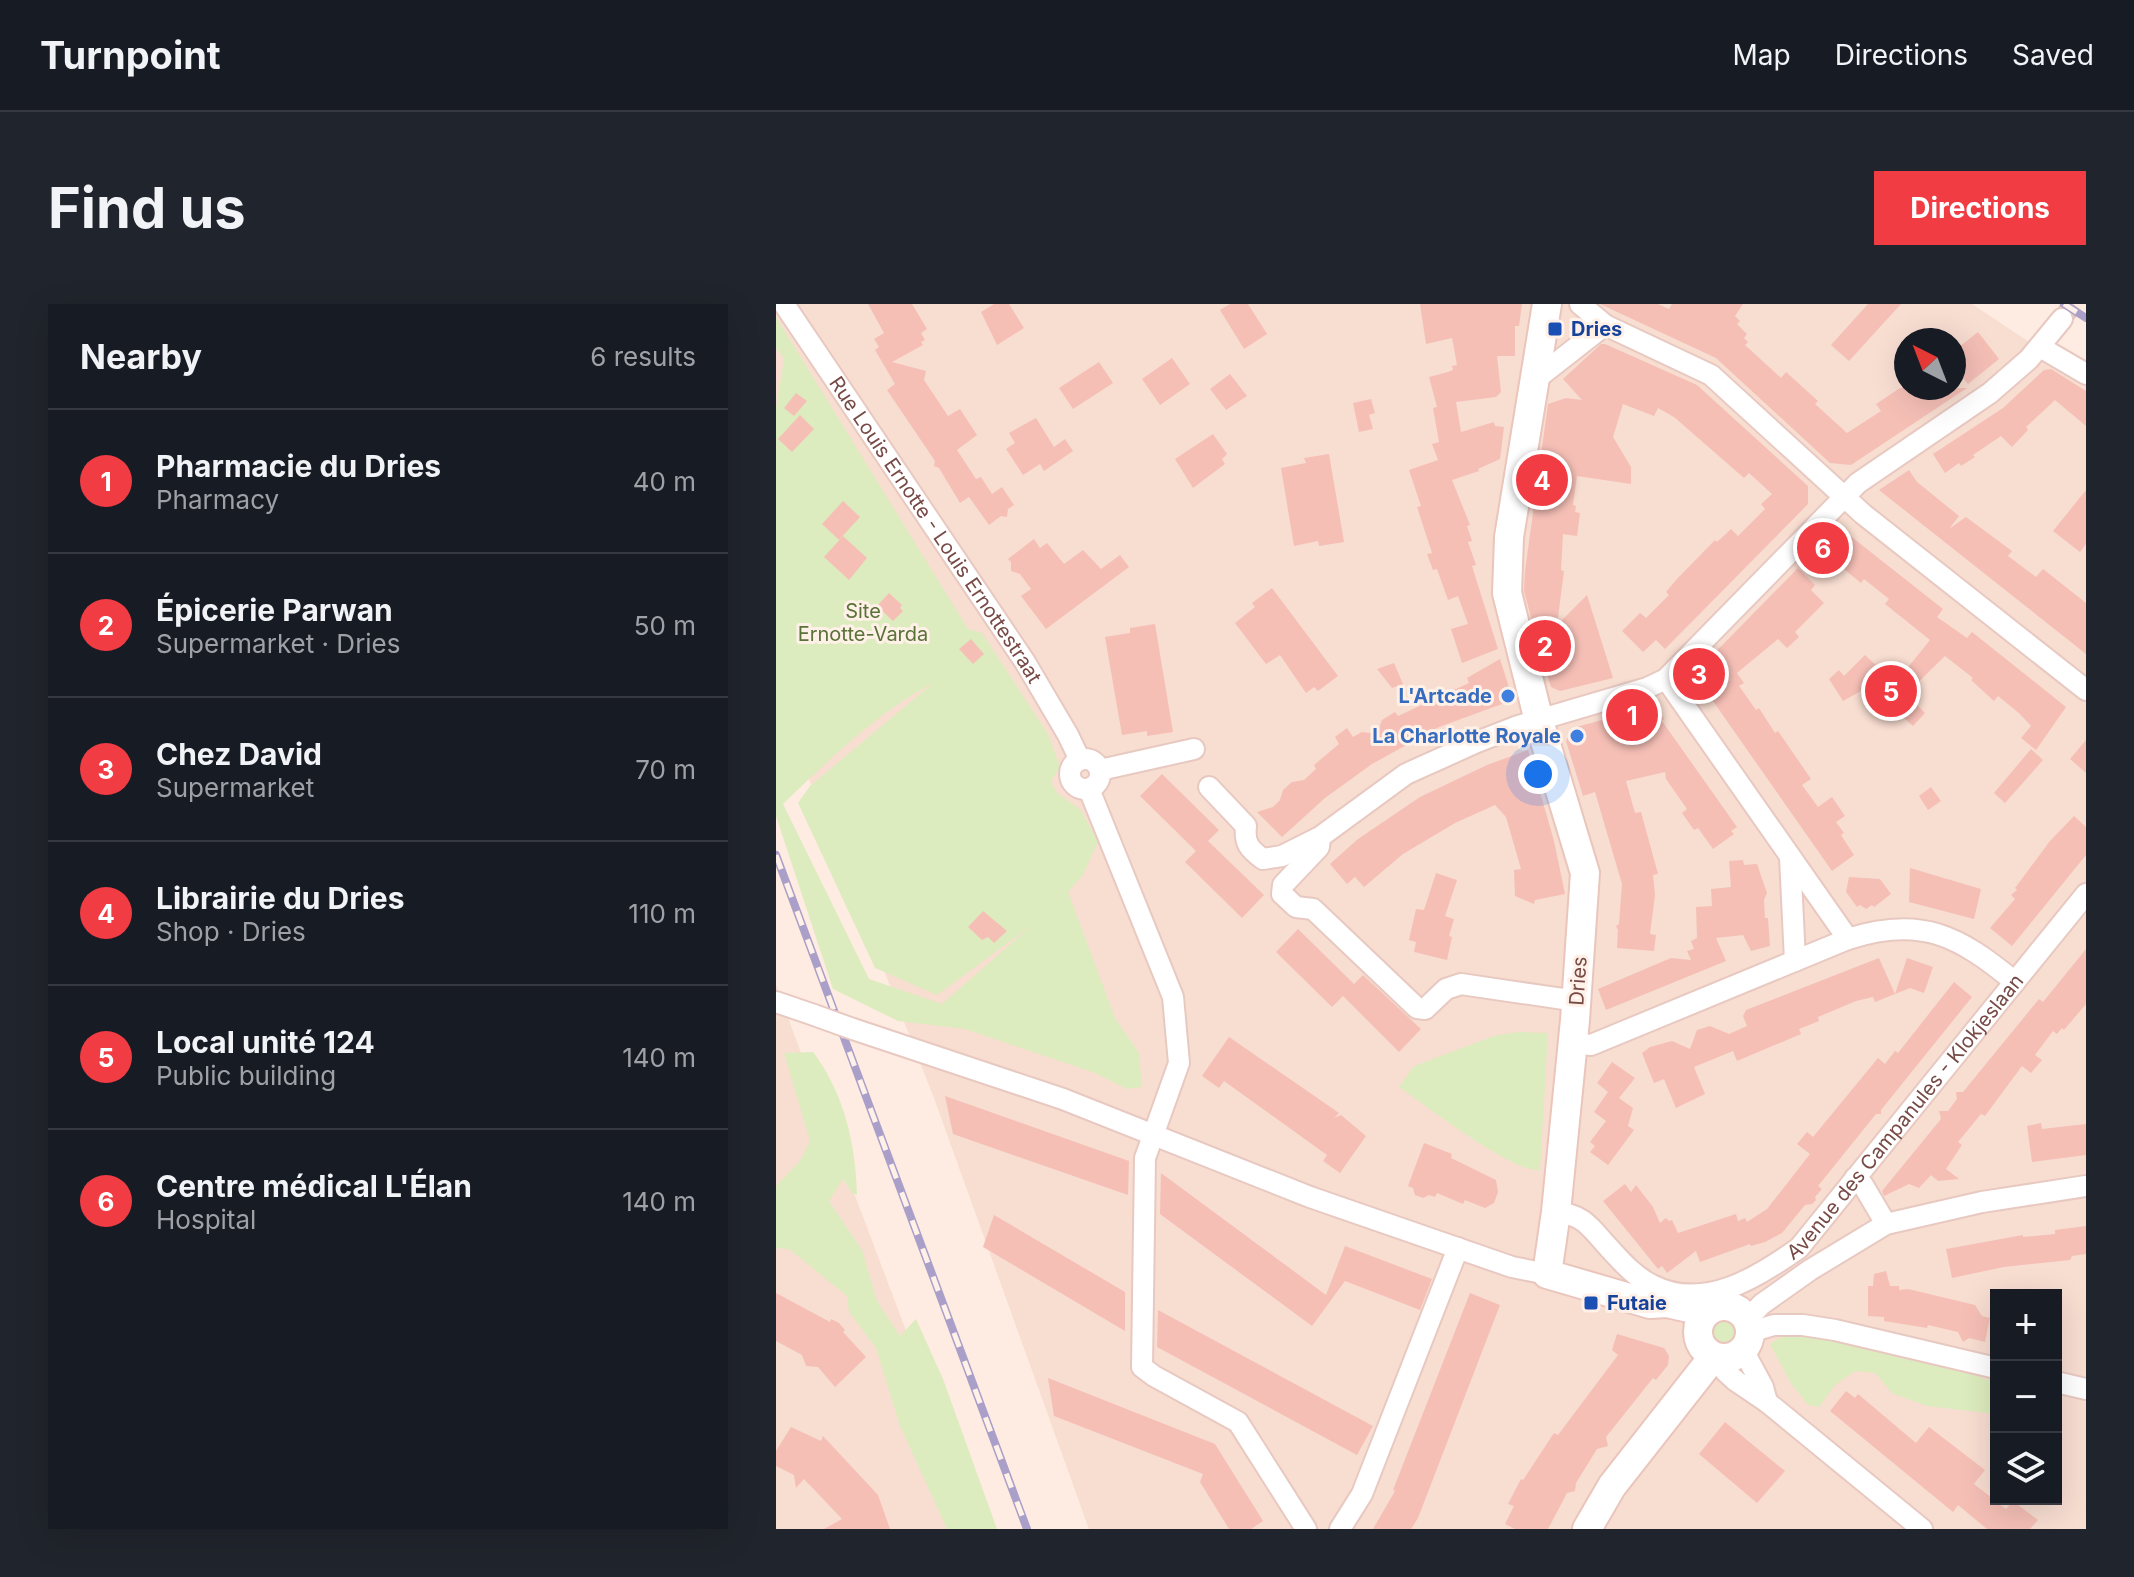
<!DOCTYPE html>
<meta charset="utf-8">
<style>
:root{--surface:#171b24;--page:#20242c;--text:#f1f3f6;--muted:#9ea1a6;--line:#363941;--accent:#f13c43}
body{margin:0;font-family:Inter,sans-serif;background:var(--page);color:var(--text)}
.controls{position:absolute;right:24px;bottom:24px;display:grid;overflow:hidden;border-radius:0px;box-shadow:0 8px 32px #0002}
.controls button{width:72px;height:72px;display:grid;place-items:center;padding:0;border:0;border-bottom:2px solid var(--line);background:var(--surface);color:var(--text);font:40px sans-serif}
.compass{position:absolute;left:1118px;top:24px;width:72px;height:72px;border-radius:50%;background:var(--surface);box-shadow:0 8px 32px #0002;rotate:318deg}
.you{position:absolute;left:762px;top:470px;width:28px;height:28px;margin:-20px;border:6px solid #fff;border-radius:50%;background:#1a73e8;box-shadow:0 0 0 12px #1a73e833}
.badge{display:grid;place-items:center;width:52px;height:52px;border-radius:50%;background:var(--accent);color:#fff;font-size:26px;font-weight:700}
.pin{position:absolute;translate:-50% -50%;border:4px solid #fff;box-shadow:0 2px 8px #0006}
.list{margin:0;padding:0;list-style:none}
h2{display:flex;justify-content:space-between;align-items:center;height:104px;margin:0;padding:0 32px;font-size:34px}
h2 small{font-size:26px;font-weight:400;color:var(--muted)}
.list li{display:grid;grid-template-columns:52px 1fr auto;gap:24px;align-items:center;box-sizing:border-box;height:144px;padding:0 32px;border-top:2px solid var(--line)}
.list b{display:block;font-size:30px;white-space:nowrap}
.list p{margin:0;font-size:26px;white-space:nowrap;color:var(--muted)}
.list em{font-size:26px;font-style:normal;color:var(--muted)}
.icon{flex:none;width:44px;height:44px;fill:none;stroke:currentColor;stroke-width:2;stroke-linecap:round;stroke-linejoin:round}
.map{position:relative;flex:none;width:1310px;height:1225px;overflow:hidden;border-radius:0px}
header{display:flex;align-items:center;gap:48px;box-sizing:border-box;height:112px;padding:0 40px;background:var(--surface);border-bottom:2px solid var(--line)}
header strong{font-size:38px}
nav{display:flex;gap:44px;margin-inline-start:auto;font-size:28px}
.intro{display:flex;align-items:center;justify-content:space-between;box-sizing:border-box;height:192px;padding:0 48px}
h1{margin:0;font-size:56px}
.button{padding:20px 36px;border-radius:0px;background:var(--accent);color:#fff;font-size:28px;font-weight:700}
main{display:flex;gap:48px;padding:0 48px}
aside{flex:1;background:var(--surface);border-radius:0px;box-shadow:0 8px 32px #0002}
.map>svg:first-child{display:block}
</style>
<header>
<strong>Turnpoint</strong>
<nav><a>Map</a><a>Directions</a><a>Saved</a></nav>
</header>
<div class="intro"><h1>Find us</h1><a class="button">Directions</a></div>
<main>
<aside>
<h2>Nearby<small>6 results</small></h2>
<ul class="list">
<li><span class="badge">1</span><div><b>Pharmacie du Dries</b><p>Pharmacy</p></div><em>40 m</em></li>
<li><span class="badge">2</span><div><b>Épicerie Parwan</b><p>Supermarket · Dries</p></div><em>50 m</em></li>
<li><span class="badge">3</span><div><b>Chez David</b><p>Supermarket</p></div><em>70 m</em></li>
<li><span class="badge">4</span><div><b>Librairie du Dries</b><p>Shop · Dries</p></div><em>110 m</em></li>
<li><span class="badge">5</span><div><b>Local unité 124</b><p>Public building</p></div><em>140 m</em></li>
<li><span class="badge">6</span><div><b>Centre médical L'Élan</b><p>Hospital</p></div><em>140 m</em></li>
</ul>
</aside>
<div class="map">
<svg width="1310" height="1225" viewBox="0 0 1310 1225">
<rect width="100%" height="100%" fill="#feebe1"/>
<path fill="#f8ddd1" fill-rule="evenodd" d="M0,0H1196L1310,76V1225H313L158,794L0,391ZM1130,36H1178V84H1130ZM1220,991H1280V1195H1220Z
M0,681L25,749L205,1225H0Z"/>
<path fill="#ddecbe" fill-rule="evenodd" d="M0,13L192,325L206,329L272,430L284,463L275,477L280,488L304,505L322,537L307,571L292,588L339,714L363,749L366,783L351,785L319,769L189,725L122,717L57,685L0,512V104L8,55L0,44ZM157,379L34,482L22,499L99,664L161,691L255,622L166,700L93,675L7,500C54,455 99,410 157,379Z
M742,728L772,729L764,866C738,870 649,801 623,783L638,762L718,732Z
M37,748C68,789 80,841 81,891L76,889L67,875L53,897L86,946L101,997L124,1032L140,1015L167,1075L221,1225H171L124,1122L100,1044L73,1008L71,992L13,945L0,944V882L24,857L34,837L8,749Z
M932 1026a17 17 0 1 1 34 0a17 17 0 1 1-34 0Z
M1007,1032L1045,1033L1198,1071L1220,1079V1110L1151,1102L1116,1089L1099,1069L1079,1067L1059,1081L1043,1103L1032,1101L1014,1078L994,1040Z"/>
<path fill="#f5bfb6" d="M92,0H136L151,25L145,29L149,36L145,38L147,41L116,58L150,67L148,76L172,112L184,105L201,131L181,146L200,175L205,173L216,190L226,183L238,201L232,205L231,213L225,212L213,221L193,193L184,199L163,164L158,162L159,157L111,86L119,80L99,46L103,43L98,35L108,29Z
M218,0H233L248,24L221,41L205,8Z
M454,0H472L491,30L468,45L444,6Z
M644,0H746L743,22H739V52H721L725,88L720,93L680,98L685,128L718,118L719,122L728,123L724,155L702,165L703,167L676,176L694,221L691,222L696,237L692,238L700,261L696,262L722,345L686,359L675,325L692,320L682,292L672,296L661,265L657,266L651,250L656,249L641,203L645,202L633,166L662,156L656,140L663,138L657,104L661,103L653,73L672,68L677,66L676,62L681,61L676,34L650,40Z
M824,0H882L893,5L896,0H967L959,12L964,17L961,20L971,30L968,34L972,38L969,41L1005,74L1010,68L1042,97L1039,100L1071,129L1105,107L1100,100L1124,84H1191L1075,161L1054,159L940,54Z
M1092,0H1125L1073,57L1055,41Z
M1202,28L1223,55L1192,80L1178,63V47Z
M825,40H829L921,81L1032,182V200L889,345L880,336L867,348L846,327L864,309L870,314L893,291L890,288L900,276L939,236L941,238L955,225L962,232L989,205L985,200L996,190L973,169L968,174L898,113L882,104L878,112L847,100L837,133L855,163V180L801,172L797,201L800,202L799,208L804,209L801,232L787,230L785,266L788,267L781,321L811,291L837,374L784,387L775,383L756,317L748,287L749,267L772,100L790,94L806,96L787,75Z
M396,54L414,80L384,101L366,75Z
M323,58L337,79L297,105L283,84Z
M1275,65L1310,87V122L1279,96L1250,123L1252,126L1236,143L1225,132L1197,151L1199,153L1185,162L1183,159L1169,169L1157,150L1227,104L1268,66Z
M454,70L471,92L450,106L434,85Z
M20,89L31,97L18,112L8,104Z
M595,95L599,109L593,111L597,125L583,128L577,99Z
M24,111L38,125L16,148L2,135Z
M260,114L278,143L289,135L297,147L268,167L264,160L247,171L230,145L239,139L233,129Z
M437,130L451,150L446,155L449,160L417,184L399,155Z
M553,150L568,238L543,242L542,237L518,242L505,164L530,159L528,154Z
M1133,166L1141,178L1183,212L1173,225L1190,213L1236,247L1232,252L1260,273L1267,265L1310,299V350L1103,186Z
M1310,186V240L1304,248L1277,227Z
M67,197L84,213L63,236L46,220Z
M1063,223L1167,305L1161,313L1191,334L1196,328L1290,403L1260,446L1245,434L1255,422L1244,410L1222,392L1218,397L1195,376L1197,374L1169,352L1130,390L1149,409L1137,422L1092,383L1067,397L1053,375L1063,366L1068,372L1089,351L1108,369L1120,358L1129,367L1154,336L1109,300L1113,295L1088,275L1085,279L1042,244Z
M67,232L91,254L73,276L48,253Z
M258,235L264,244L271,239L288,260L307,246L325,265L344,251L353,263L270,325L245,292L255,285L244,270L235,267V258L232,255Z
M1022,264L1039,281L1035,286L1048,299L1019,328L1023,333L1011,344L1002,335L961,369L968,379L963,382L980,406L983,404L999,429L1002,427L1035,475L1026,481L1042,503L1056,493L1069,512L1060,518L1068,529L1065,531L1078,551L1056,567L918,370Z
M496,284L562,372L542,387L538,383L530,389L504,351L490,360L459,319L479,303L476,299Z
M113,289L126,301L124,304L127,307L117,317L101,302Z
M379,320L397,428L371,432V427L346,431L329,333L354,329V324Z
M195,335L208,350L197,360L183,345Z
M724,355L737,396L663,423L596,460L549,494L506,533L481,508L497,503L504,496L507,486L516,478L528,476L540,465L538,461L563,440L559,433L571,424L577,433L586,428L593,429L603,424L606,416L619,408L622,412L693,379L691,374Z
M618,359L627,380L616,384L601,365Z
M876,402L882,405L888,415L886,417L961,523L955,527L958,530L937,545L922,524L918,526L906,509L911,505L890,475L889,468L850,477L859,509L865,508L882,570L877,571L879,591L874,630L880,631L878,647L841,644L842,626L840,622L843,620L846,580L819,488L807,492L790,437L797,424Z
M1310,436V469L1294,455Z
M1255,445L1267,456L1229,499L1218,489Z
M752,446L778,537L789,590L759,596L758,600L739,592L738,566L745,565L730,513L719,501L679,519L627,550L588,583L579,573L571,580L554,560L582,535L644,493L711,461Z
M386,470L443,526L432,537L488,591L466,614L409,558L420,547L364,492Z
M1155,483L1165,497L1152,506L1143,492Z
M1298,512L1310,523V551L1236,642L1214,624L1239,595L1235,591L1241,586L1239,584L1274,537Z
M967,556L968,561L981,560L991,589L988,596L989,614H992L994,642L975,647L967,631L940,634L950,657L830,706L822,685L895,654L915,656L911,647L918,645L915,637L921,634L920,603L936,602L935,585L955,583L953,557Z
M1134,564L1205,585L1198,615L1133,598Z
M660,569L681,576L669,612L678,615L673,632L676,633L671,656L638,648L640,638L633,636L640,605L648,606Z
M1073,573L1104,575L1115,590L1098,603L1096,601L1090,605L1084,601L1081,603L1070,588Z
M207,607L231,627L218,639L212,633L206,636L192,623Z
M522,625L578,680L587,671L645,725L623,748L567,692L556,703L500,648Z
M1310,645V700L1288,726L1286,724L1281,730L1277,727L1259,751L1266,756L1255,769L1246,762L1209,812L1205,810L1182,838L1186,841L1170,865L1183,875L1162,877L1155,871L1143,884L1133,880L1108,892L1106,887L1165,815L1163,807H1172L1181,795L1180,788H1187L1263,695L1267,698Z
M1103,654L1119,690L1099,698L1097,693L1080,697L1042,713L1043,717L1023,725L1025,730L961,757L957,747L918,763L929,790L900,804L888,775L878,779L866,749L874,743L896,737L914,745L921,726L934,722L953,730L971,722L967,712L970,706Z
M1131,654L1157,663L1148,689L1134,684L1119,690Z
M1178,678L1196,693L1105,806V810H1100L1042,882L1046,885L1039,893L1040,896L1036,900L1029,901L1006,929L989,938L975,942L974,940L924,958L920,947L891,969L886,962L882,965L827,897L849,880L855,888L860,881L877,903L884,919L890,914L893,917L896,916L902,929L960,910L962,917L969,914L971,918L991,905L1034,850L1021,840L1031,828L1037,833L1102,754L1109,760L1119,747L1122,749Z
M453,733L563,809L558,814L565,811L590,832L564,869L547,857L551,851L448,777L443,784L426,772Z
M836,758L859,774L843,794L857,804L852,822L858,826L832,861L814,848L819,842L814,838L830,817L818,808L832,788L821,779Z
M169,792L353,857L352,891L177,830Z
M1265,819L1266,825L1310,820V851L1256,858L1251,822Z
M648,839L676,850L675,854L720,876L722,888L718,899L709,904L689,896L687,900L661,889L659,893L653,891L647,894L639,891L637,884L632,882Z
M385,869L550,991L569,942L656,975L644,1006L569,977L536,1022L384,910Z
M218,911L349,988V1027L207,943Z
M1310,922V950L1296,952L1294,956L1228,963L1176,974L1170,945L1247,931V933L1279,930V926Z
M1110,967L1114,982H1123V986L1132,985L1199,1001L1206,1012L1214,1014L1209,1038L1193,1034L1187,1038L1182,1028L1152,1021L1151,1024L1108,1017V1013L1092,1012V982H1097L1098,970Z
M0,989L54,1018L55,1015L63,1019L69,1026L67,1028L90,1053L59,1083L42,1063L30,1062L26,1051L0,1037Z
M694,989L724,1001L642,1214L635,1225H597L619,1187L617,1186Z
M382,1006L597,1122L581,1151L381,1043Z
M841,1030L888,1044L893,1052L892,1061L880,1076L877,1074L830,1133L832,1142L821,1145L800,1179L799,1187L791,1189L772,1225H739L729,1220L738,1202L732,1200L745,1175L747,1176L778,1129L782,1131L842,1051L836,1046Z
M272,1074L439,1140L487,1217L475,1225H453L424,1178L427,1170L278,1112Z
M1070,1087L1079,1094L1082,1090L1140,1139L1153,1123L1209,1166L1198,1180L1230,1205L1237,1197L1262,1216L1254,1225H1211L1182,1201L1177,1208L1054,1107Z
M949,1118L1009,1167L981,1199L923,1150Z
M15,1123L45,1137L47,1132L102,1191L114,1225H48L66,1215L28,1175L20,1184L18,1171L0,1162V1147Z"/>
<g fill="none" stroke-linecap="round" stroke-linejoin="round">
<path stroke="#dcc3ba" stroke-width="20" stroke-dasharray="20 10" stroke-linecap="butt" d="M1286,15L1297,0"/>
<g stroke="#e8c9c1" stroke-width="24">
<g id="street">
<path id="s1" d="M8,0L249,358L292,431L304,456"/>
<path d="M804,0L829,21L935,71L1087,210L1310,386"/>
<path d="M1264,43L1310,70"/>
<path d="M760,75L829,21"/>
<path d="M890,375L1072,635"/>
<circle cx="309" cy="470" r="15"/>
<path d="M324,466L418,445"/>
<path d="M433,483L470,522C468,539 473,545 487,555L506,552L544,533L630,470L701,438L742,422L871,384L890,375L1082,179L1214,89L1253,55L1286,15"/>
<path d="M313,485L397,693L403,759L369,854L366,1063L378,1072L462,1118L530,1225"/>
<path d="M544,534L543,543L507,581L506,590L520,603L537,605L641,704L649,705L670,685L685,680L801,697"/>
<path d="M1014,553L1019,657"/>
<path d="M0,698L38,711"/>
<path d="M77,725L287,795L534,893L736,963L771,970"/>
<path d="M797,739L815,741L1072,635C1145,611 1183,632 1239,678"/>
<path d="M1079,874L1087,881L1110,920"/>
<path id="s2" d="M780,908C810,911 815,925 834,945C846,958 859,973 876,981C928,1008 982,973 1023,944L1310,590"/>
<path d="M971,1015L986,1000L1034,966L1110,920L1206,898L1310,882"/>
<path d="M974,1028L998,1021H1027L1059,1026L1220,1064"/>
<path d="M967,1046L987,1083L991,1098"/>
<path d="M946,1054L949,1067L960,1077L991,1098L1146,1225"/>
<path d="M1280,1078L1310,1085"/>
<path d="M564,1225L586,1190L682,944"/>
</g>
</g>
<g stroke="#eac5bb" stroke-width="32">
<path id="secondary" d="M771,0L733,233L731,289L763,417L809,569L799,716L780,908L771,970L874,1000L891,999L931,1008
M922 1028a26 26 0 1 1 52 0a26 26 0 1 1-52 0Z
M811,1225L836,1182L938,1052"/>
</g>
<use href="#street" stroke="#fff" stroke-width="20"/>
<use href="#secondary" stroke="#fff" stroke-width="28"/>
<g stroke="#aa9fc8" stroke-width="8">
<path id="rail" d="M1288,0L1310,14
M0,551L251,1225"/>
</g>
<use href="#rail" stroke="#fff0e8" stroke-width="5" stroke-dasharray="15" stroke-linecap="butt"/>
<g stroke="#e8c9c1" stroke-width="24" stroke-linecap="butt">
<path id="street-bridge" d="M38,711L77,725"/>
</g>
<use href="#street-bridge" stroke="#fff" stroke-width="20"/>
</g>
<g fill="#1a4fb4" stroke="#fff0e8" stroke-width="3">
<rect x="771" y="17" width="16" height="16" rx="4"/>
<rect x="807" y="991" width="16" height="16" rx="4"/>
</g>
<g fill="#3f7fe0" stroke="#fff0e8" stroke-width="3">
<circle cx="732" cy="392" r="8"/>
<circle cx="801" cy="432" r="8"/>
</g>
<g text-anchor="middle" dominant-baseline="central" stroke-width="6" stroke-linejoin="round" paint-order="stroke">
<g font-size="20" font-weight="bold" fill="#164399" stroke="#fff0e8" text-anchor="start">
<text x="795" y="25">Dries</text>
<text x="831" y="999">Futaie</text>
</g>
<g font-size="20" fill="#774a46" stroke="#fff0e8">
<text stroke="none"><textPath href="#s1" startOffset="272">Rue Louis Ernotte - Louis Ernottestraat</textPath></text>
<text transform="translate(802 677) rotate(-86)">Dries</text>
<text stroke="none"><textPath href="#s2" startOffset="452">Avenue des Campanules - Klokjeslaan</textPath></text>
</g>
<g font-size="20" fill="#587238" stroke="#fff0e8">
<text x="87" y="307">Site<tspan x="87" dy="23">Ernotte-Varda</tspan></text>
</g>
<g font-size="20" font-weight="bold" fill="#366cbe" stroke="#fff0e8" text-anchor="end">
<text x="716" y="392">L'Artcade</text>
<text x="785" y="432">La Charlotte Royale</text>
</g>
</g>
</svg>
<div class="controls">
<button>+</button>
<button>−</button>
<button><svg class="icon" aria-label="layers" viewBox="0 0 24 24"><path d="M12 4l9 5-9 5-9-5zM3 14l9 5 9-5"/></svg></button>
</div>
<svg class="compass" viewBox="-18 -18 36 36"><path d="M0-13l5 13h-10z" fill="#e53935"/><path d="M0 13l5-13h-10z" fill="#9ea1a6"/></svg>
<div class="you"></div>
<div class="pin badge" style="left:856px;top:411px">1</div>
<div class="pin badge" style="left:769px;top:342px">2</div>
<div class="pin badge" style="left:923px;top:370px">3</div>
<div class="pin badge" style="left:766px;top:176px">4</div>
<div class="pin badge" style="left:1115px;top:387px">5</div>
<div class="pin badge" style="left:1047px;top:244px">6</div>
</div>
</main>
